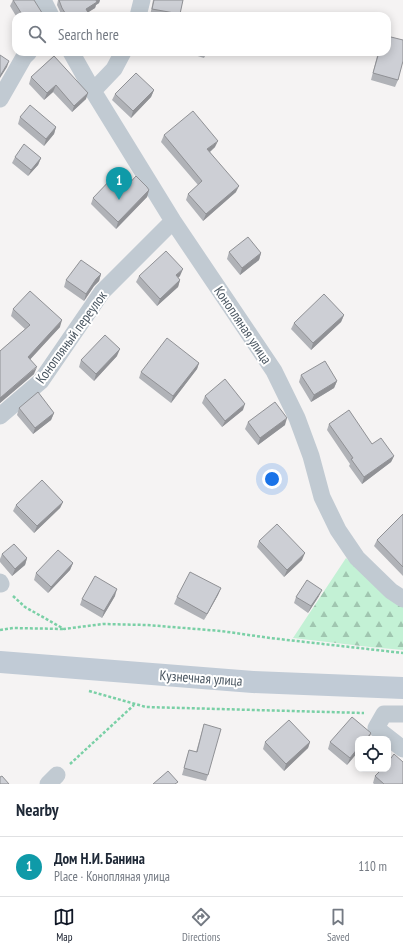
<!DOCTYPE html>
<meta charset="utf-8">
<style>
:root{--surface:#fff;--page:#f2f2f3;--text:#1f2937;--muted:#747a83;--line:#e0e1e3;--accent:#111827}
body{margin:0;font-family:"PT Sans Narrow",sans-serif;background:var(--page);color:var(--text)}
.controls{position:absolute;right:12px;bottom:12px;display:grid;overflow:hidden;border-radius:8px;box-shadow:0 2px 10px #0003}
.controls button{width:36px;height:36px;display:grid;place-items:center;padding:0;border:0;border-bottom:1px solid var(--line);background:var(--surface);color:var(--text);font:20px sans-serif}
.you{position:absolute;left:272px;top:479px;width:14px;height:14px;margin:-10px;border:3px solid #fff;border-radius:50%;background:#1a73e8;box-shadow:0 0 0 6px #1a73e833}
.badge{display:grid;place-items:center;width:26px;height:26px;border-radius:50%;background:var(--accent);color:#fff;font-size:13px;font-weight:700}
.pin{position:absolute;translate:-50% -33px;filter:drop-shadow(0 1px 2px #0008)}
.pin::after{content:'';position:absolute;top:21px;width:14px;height:12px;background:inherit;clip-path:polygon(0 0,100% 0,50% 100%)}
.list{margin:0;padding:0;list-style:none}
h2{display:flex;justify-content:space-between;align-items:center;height:52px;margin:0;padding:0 16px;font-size:17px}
h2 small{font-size:13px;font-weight:400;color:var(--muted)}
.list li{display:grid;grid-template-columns:26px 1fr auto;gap:12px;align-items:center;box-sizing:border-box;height:60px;padding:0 16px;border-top:1px solid var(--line)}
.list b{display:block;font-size:15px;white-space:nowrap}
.list p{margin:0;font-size:13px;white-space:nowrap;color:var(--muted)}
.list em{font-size:13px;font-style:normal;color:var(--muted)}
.icon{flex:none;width:22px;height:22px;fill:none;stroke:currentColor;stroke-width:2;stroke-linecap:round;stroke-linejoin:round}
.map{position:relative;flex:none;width:403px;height:784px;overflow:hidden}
.search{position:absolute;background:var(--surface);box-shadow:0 2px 10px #0003;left:12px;right:12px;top:12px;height:44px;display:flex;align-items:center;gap:10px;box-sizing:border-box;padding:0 14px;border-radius:12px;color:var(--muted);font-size:15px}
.sheet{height:112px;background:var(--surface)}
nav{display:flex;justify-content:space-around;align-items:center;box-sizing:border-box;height:56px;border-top:1px solid var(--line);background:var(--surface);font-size:11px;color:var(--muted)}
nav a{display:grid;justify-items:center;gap:2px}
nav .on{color:var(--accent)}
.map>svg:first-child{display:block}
</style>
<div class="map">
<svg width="403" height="784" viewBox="0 0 403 784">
<defs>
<pattern id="forest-firs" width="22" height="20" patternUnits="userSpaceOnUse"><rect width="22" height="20" fill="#c3f1d5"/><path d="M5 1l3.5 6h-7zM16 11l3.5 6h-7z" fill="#a0c6b0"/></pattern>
</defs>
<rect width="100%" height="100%" fill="#f5f3f3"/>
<path fill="url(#forest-firs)" d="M346,558L389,596L403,606V650L370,647L293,638Z"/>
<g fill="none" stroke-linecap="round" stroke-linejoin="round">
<path stroke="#7ad0a6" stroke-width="2.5" stroke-dasharray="3 2" stroke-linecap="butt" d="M13,596L25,607L64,629L103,624L147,625L221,631L270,638L403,653
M0,630L13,628L64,629
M89,691L146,707L364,713
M70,764L134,705"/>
<path stroke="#c1cad2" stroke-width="17" d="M43,0L51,16
M138,16L142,0
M71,52L93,91L173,221L274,371L297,418L311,456L322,497L338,530L357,558L391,591L403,599
M93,91L114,69L123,52
M0,99L24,57L29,52
M0,416L41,381L102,292L173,221
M0,582L1,584
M403,714H384L376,728L403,749
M48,784L57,775"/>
<path stroke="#c1cbd6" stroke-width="22" d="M0,662L253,682L403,688"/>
</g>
<path fill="#b0b2b7" d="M13,0H34L43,16H16L10,6Z
M58,0H100L99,3L96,5L95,8L88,12L90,16H62L57,5Z
M153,0H183L179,16H150Z
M185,52H207L204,58Z
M378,52H387L398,80L395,87L371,80Z
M54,56L86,99L72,112L53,92L44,100L29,84L31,77Z
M154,90L151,97L131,118L112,100L115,94Z
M20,117L56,127L54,134L44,146L18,124Z
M164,135L215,147L210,152L236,192L203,221L186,200L188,194L198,185L161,142Z
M15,157L41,158L38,165L28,176L12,163Z
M149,190L147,197L116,229L91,204L93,198Z
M229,252L261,253L259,260L240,275L227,259Z
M101,274L99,281L94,286L84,301L64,287L66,280Z
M139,276H180L178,278L180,280L178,287L157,306L136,282Z
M13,309L60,327L30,359L34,373V374L0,403V351L25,329L11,316Z
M344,315L341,322L311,350L291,329L294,323Z
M117,356L94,381L79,367L81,360Z
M199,363L197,369L171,403L139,378L141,372Z
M301,375L337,381L334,388L311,402L299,382Z
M205,396L243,410L222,427L202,403Z
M19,408L54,413L51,420L33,434L17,415Z
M248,422L285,425L258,445L245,429Z
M329,424L372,444L394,456L391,462L362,484L349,466L350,464L327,430Z
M63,502L60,508L34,533L13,511L16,505Z
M403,514V576L374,546L377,540Z
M259,541L302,560L284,577L257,547Z
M2,554L27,558L25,565L12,576L0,562V559Z
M73,563L70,570L48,593L34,580L36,573Z
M221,588L218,595L204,620L174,604L177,597Z
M115,596L102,618L80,605L82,599Z
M319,596L308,613L294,603L296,597Z
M204,724L208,775L206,781L182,775L189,750L196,752Z
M358,739V752L347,765L328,749L330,742Z
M265,742H310L308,748L284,771L263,749Z
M375,776L403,784H374L373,783Z"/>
<path fill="#909195" d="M96,0H100L99,3L96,5L95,8L84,15L86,9Z
M9,61L7,67L0,78V76Z
M56,85L53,92L44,100L47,93Z
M154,90L151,97L131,118L133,111Z
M88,93L86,99L72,112L74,106Z
M56,127L54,134L44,146L46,139Z
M218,141L215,147L205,156L207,149Z
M41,158L38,165L28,176L31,170Z
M239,186L236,192L203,221L206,214Z
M149,190L147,197L116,229L118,222Z
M261,253L259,260L240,275L242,268Z
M183,269L180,276L173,282L176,275Z
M101,274L99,281L94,286L84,301L86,294L96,279Z
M180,280L178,287L157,306L160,299Z
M344,315L341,322L311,350L313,343Z
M62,320L60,327L26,364L28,357Z
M120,349L117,356L94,381L96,374Z
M199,363L197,369L171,403L173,396Z
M37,367L34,374L0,403V398Z
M337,381L334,388L311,402L314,395Z
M245,404L243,410L222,427L225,421Z
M54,413L51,420L33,434L35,428Z
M287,418L285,425L258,445L260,438Z
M394,456L391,462L362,484L364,477Z
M63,502L60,508L34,533L37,526Z
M305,553L302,560L284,577L287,570Z
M27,558L25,565L12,576L15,569Z
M73,563L70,570L48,593L51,587Z
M221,588L218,595L204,620L207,614Z
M117,589L115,596L102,618L104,611Z
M322,590L319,596L308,613L311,606Z
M371,733L369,739H366Z
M310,742L308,748L284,771L286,764Z
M358,748V752L347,765L350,758Z"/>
<path fill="#cdcfd5" stroke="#909195" d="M13,0H34L44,16H23Z
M59,0H96L97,2L86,9L90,16H67L62,8Z
M154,0H183L180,14L152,9Z
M387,36L403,40V61L398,80L373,73L379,52H387Z
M0,55L9,61L0,76Z
M54,56L88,93L74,106L56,85L47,93L31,77Z
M136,73L154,90L133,111L115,94Z
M30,105L56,127L46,139L20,117Z
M193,111L218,141L207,149L239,186L206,214L188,194L202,181L164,135Z
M24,144L41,158L31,170L15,157Z
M114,176L127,186L136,176L147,187L149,190L118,222L93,198Z
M248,237L261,253L242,268L229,252Z
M166,251L183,269L176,275L180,280L160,299L139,276Z
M81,260L101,274L96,279L86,294L66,280Z
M30,291L62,320L28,357L37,367H36L0,398V351L30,325L13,309Z
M324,294L344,315L313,343L294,323Z
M105,335L120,349L96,374L81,360Z
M167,338L199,363L173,396L141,372Z
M325,361L337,381L314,395L301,375Z
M225,379L245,404L225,421L205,396Z
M38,392L54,413L35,428L19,408Z
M275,402L287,418L260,438L248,422Z
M349,410L372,444L381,438L394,456L364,477L351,459L353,458L329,424Z
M42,480L63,502L37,526L16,505Z
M403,514V567L377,540Z
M277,524L305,553L287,570L259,541Z
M14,544L27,558L15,569L2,554Z
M58,550L73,563L51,587L36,573Z
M190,572L221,588L207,614L177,597Z
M95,576L117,589L104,611L82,599Z
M307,580L322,590L311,606L296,597Z
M352,717L371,733L366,739H358V748L350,758L330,742Z
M289,720L310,742L286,764L265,742Z
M204,724L221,729L208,775L184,768L189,750L197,752Z
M394,754L403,762V784H384L375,776L382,769H388V762Z
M168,771L178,782L175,784H153Z
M2,776L9,784H0V777Z"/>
<g text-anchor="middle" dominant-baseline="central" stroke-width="4" stroke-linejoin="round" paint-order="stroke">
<g font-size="14" fill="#4a5661" stroke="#fff">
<text transform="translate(243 325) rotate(56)">Конопляная улица</text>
<text transform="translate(71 337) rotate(-54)">Конопляный переулок</text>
<text transform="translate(201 678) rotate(4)">Кузнечная улица</text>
</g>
</g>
</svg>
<div class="controls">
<button><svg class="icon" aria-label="locate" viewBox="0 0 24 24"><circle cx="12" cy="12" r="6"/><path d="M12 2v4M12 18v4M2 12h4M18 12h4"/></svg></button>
</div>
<div class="you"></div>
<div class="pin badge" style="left:119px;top:200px;background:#0f9aa8">1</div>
<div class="search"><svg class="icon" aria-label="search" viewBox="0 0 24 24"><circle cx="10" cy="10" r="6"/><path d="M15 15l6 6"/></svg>Search here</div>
</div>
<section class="sheet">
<h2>Nearby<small></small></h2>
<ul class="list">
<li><span class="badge" style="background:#0f9aa8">1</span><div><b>Дом Н.И. Банина</b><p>Place · Конопляная улица</p></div><em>110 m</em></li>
</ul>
</section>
<nav>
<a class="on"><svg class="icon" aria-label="map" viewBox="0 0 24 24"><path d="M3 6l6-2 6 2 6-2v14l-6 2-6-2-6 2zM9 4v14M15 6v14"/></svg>Map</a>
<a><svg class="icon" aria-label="directions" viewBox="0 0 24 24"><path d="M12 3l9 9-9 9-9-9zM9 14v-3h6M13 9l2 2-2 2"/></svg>Directions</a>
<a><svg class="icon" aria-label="saved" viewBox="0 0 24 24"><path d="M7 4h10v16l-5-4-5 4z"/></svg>Saved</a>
</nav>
